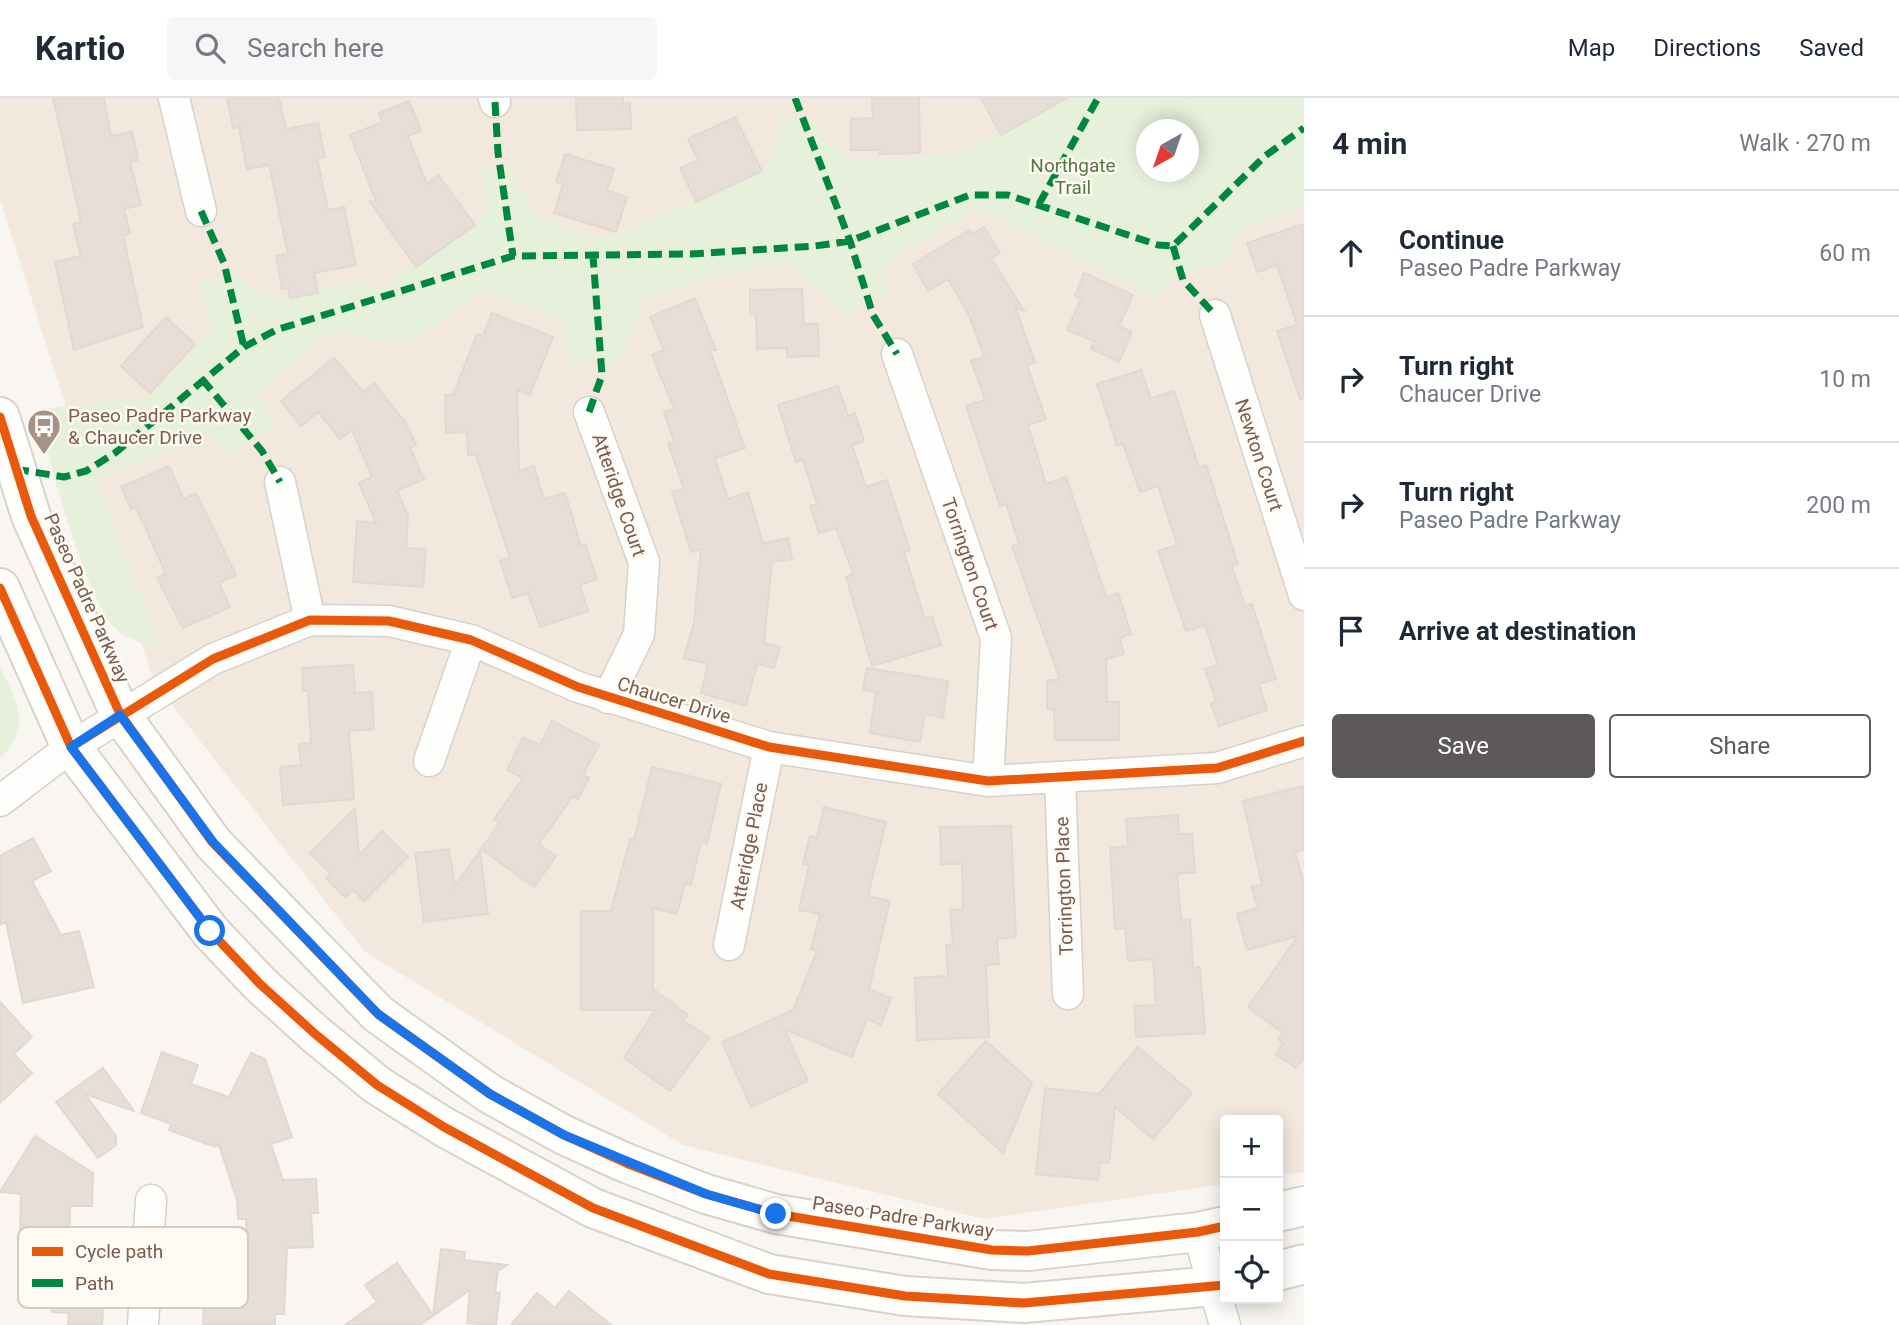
<!DOCTYPE html>
<meta charset="utf-8">
<style>
:root{--surface:#fff;--page:#f6f6f7;--text:#1f2937;--muted:#747a83;--line:#e0e1e3;--accent:#5c585b}
body{margin:0;font-family:Roboto,sans-serif;background:var(--page);color:var(--text)}
.controls{position:absolute;right:21px;bottom:21px;display:grid;overflow:hidden;border-radius:7px;box-shadow:0 4px 18px #0003}
.controls button{width:63px;height:63px;display:grid;place-items:center;padding:0;border:0;border-bottom:2px solid var(--line);background:var(--surface);color:var(--text);font:35px sans-serif}
.compass{position:absolute;left:1136px;top:21px;width:63px;height:63px;border-radius:50%;background:var(--surface);box-shadow:0 4px 18px #0003;rotate:220deg}
.stop{position:absolute;width:21px;height:21px;margin:-16px;border:5px solid #1a73e8;border-radius:50%;background:#fff}
.stop.end{background:#1a73e8;border-color:#fff;box-shadow:0 2px 7px #0008}
.list{margin:0;padding:0;list-style:none}
h2{display:flex;justify-content:space-between;align-items:center;height:91px;margin:0;padding:0 28px;font-size:30px}
h2 small{font-size:23px;font-weight:400;color:var(--muted)}
.list li{display:grid;grid-template-columns:46px 1fr auto;gap:21px;align-items:center;box-sizing:border-box;height:126px;padding:0 28px;border-top:2px solid var(--line)}
.list b{display:block;font-size:26px;white-space:nowrap}
.list p{margin:0;font-size:23px;white-space:nowrap;color:var(--muted)}
.list em{font-size:23px;font-style:normal;color:var(--muted)}
.actions{display:flex;gap:14px;padding:21px 28px}
.actions a{flex:1;padding:16px 0;border:2px solid var(--accent);border-radius:7px;text-align:center;font-size:24px;color:var(--accent)}
.actions .main{background:var(--accent);color:#fff}
.icon{flex:none;width:38px;height:38px;fill:none;stroke:currentColor;stroke-width:2;stroke-linecap:round;stroke-linejoin:round}
.map{position:relative;flex:none;width:1304px;height:1227px;overflow:hidden}
header{display:flex;align-items:center;gap:42px;box-sizing:border-box;height:98px;padding:0 35px;background:var(--surface);border-bottom:2px solid var(--line)}
header strong{font-size:33px}
nav{display:flex;gap:38px;margin-inline-start:auto;font-size:24px}
.search{width:490px;height:63px;background:var(--page);display:flex;align-items:center;gap:18px;box-sizing:border-box;padding:0 24px;border-radius:7px;color:var(--muted);font-size:26px}
main{display:flex}
aside{flex:1;background:var(--surface)}
.map>svg:first-child{display:block}
</style>
<header>
<strong>Kartio</strong>
<div class="search"><svg class="icon" aria-label="search" viewBox="0 0 24 24"><circle cx="10" cy="10" r="6"/><path d="M15 15l6 6"/></svg>Search here</div>
<nav><a>Map</a><a>Directions</a><a>Saved</a></nav>
</header>
<main>
<div class="map">
<svg width="1304" height="1227" viewBox="0 0 1304 1227">
<rect width="100%" height="100%" fill="#f9f5f0"/>
<path fill="#f2e8de" fill-rule="evenodd" d="M0,0H1304V1074L1278,1078V1022H1225V1086L984,1121L683,1047L365,854L154,584L0,102ZM1146,32H1188V74H1146Z"/>
<path fill="#e7f0db" fill-rule="evenodd" d="M1066,0H1304V109L1244,130L1219,169C1192,168 1170,175 1157,200L979,111L886,164L888,199L874,201L848,217L788,165L708,180L644,203L617,269L599,263L571,265L561,223L487,192L405,248L331,233L257,296L274,328L249,341L234,357L205,336L96,382L160,549C142,546 124,541 112,527C86,497 43,352 40,311L150,298L211,233L199,185L230,181L237,175C241,180 246,188 251,192C276,210 338,187 366,181L379,192L486,114L482,70L512,69L532,115L595,139L615,138L760,74L770,66L780,19L817,21L826,44L856,64L956,56ZM1146,32H1188V74H1146Z
M0,569C18,605 32,628 0,661Z"/>
<path fill="#e6ded7" stroke="#e2d8d2" stroke-width="2" d="M53,0H104L111,38L132,34L138,62L130,64L141,107L124,111L130,135L123,137L143,229L74,252L55,164L81,158L73,126L81,124Z
M227,0H279L286,31L318,25L325,59L317,60L328,112L344,109L356,167L314,175L318,195L290,200L288,190L282,191L276,158L288,156L269,67L247,71L239,29L233,30Z
M576,0H623V6L630,5L631,31L577,32Z
M872,0H919L920,55L880,56L879,52H851V21L873,20Z
M981,0H1067L1001,37Z
M409,3L421,33L408,38L427,86L438,77L475,127L416,169L370,104L376,103L350,37L382,24L379,15Z
M735,19L762,73L696,104L680,70L698,62L688,41Z
M565,56L614,71L607,92L627,99L616,134L554,115L563,86L556,84Z
M1304,126V300L1300,301L1277,233L1297,227L1277,167L1257,174L1247,145Z
M984,129L1000,155L991,160L1024,213L1015,209L1035,264L1027,267L1046,321L1028,327L1046,386L1066,379L1106,499L1118,495L1131,536L1120,540L1124,556L1106,561L1107,604H1119V642H1055L1054,611H1047V582H1060L1012,448L1019,446L1006,406L1000,408L966,308L985,302L971,263L984,259L969,217L948,181L928,193L913,166L970,132L972,136Z
M1084,175L1133,197L1119,228L1132,234L1119,264L1091,251L1094,243L1067,232L1081,201L1075,198Z
M802,191L804,226H818L819,258L787,259V250L757,251L756,216H750V192Z
M695,200L716,252H710L745,350L715,360L728,401L748,394L763,445L788,440L792,461L772,464L764,545L780,549L774,570L757,566L746,608L701,595L708,566L684,560L694,524L701,451L691,454L672,394L684,391L668,346L674,344L664,314L674,311L652,257L664,252L650,219Z
M492,215L553,239L530,297L517,292L519,373L534,368L544,401L565,395L581,448L585,446L597,481L580,487L588,513L540,529L528,495L512,500L500,463L510,460L476,357H468L467,334L446,335L445,297H453L477,236L483,238Z
M166,219L195,246L150,295L121,268Z
M334,260L363,294L374,285L406,325L416,347L410,350L424,381L397,393L408,417L406,450L426,451L423,489L353,484L357,423L376,425L359,385L372,379L352,332L340,341L318,314L301,328L281,303Z
M1141,272L1151,300L1174,293L1199,369L1206,367L1238,466L1232,469L1245,508L1252,506L1276,581L1259,586L1267,612L1219,628L1211,606L1216,604L1205,571L1218,567L1205,527L1186,533L1158,453L1177,447L1158,388L1140,394L1123,346L1117,348L1097,286Z
M838,288L848,318L855,315L864,343L852,347L866,389L887,382L910,452L904,454L925,521L932,518L941,547L872,568L846,479L853,476L836,430L819,435L810,408L817,406L803,362L796,364L778,307Z
M169,368L184,401L196,395L236,477L219,485L230,509L183,530L157,480L166,476L136,409L131,411L121,389Z
M353,567L355,595L372,594L374,631L349,633L354,701L283,707L280,669L301,667L299,646L311,645L308,593H303L302,570Z
M867,570L948,583L943,620L925,616L920,644L870,635L876,594L863,592Z
M552,623L599,647L583,677L589,680L578,701L573,698L539,746L556,758L534,789L481,751L500,725L494,721L523,680L507,672L523,639L540,647Z
M652,669L721,686L707,746L701,744L691,787L685,785L677,816L653,810V891L688,917L683,922L709,940L670,993L624,960L655,912H581V813H611L630,741L634,742Z
M1304,688V752L1295,754L1304,785V960L1295,970L1276,956L1283,945L1278,941L1283,935L1248,909L1298,838L1247,852L1237,816L1258,810L1251,789L1262,786L1243,703Z
M824,709L886,724L868,798L890,803L869,891L891,900L881,927L867,921L852,959L784,931L808,983L751,1009L722,944L793,912L817,853L811,851L820,816L799,812L809,768L803,766L810,738L817,740Z
M355,710L359,757L382,733L408,759L364,803L353,792L345,799L326,780L331,776L310,755Z
M1178,717L1179,736H1192L1195,774L1177,776L1181,822L1190,821L1193,869H1200L1205,935L1136,939L1134,908L1156,907L1153,861L1128,863L1125,830L1115,831L1110,750L1128,748L1126,721Z
M1011,728L1016,839L997,841L999,866L986,867L989,939L917,942L915,880L948,878L946,847L953,846L950,812L963,811L962,766H941L940,729Z
M33,740L51,773L32,783L61,837L79,833L94,889L23,905L6,824L0,827V758Z
M449,751L455,788L480,753L488,816L424,824L415,755Z
M0,904L32,939L14,956L32,975L0,1005Z
M986,943L1032,985L1003,1055L938,996Z
M1138,949L1192,995L1153,1041L1115,1009L1109,1065L1100,1064L1098,1082L1036,1076L1045,990L1099,996Z
M162,954L198,967L191,986L229,999L251,955L265,961L292,1039L271,1046L283,1082L316,1081L318,1115H311L313,1149L287,1150L284,1216H275V1227H203L204,1202L226,1203L227,1167L248,1168L246,1121H238L237,1102L219,1047L215,1049L169,1032L171,1026L141,1015Z
M103,970L134,1013L85,996L116,1038V1047L98,1060L56,1004Z
M35,1038L93,1075L92,1108H70L69,1153L107,1155L102,1227H68L69,1215L52,1214L53,1190L32,1189L35,1141H20L21,1096L0,1094Z
M441,1151L465,1154L464,1162L507,1167L498,1173L495,1194L500,1195L496,1227L467,1225L470,1192L420,1227H345L377,1204L365,1187L397,1165L433,1217Z
M569,1193L611,1227H511L537,1195L555,1210Z"/>
<g fill="none" stroke-linecap="round" stroke-linejoin="round">
<g stroke="#d7d1cb" stroke-width="33">
<path id="street" d="M174,0L201,113
M494,0L495,4
M1215,217L1304,497
M897,256L996,540L988,683
M589,314L644,464L639,536L608,600
M280,384L310,522
M429,663L471,542
M1060,680L1068,896
M0,703L71,649L213,561L310,522L389,523L471,542L578,589L769,649L988,683L1217,670L1304,643
M729,847L769,649
M1198,1134L1225,1227
M143,1227L151,1102"/>
</g>
<g stroke="#d9d2cb" stroke-width="42">
<path id="secondary" d="M0,319L31,418L120,616L213,745L378,916L490,996L564,1037L626,1065L706,1096L776,1116L992,1152L1028,1153L1198,1134L1225,1128
M0,490L71,649L210,833L260,886L314,935L377,987L444,1029L593,1110L769,1176L905,1198L1024,1205L1225,1187
M1278,1114L1304,1108
M1278,1173L1304,1166"/>
</g>
<use href="#street" stroke="#fefefd" stroke-width="30"/>
<use href="#secondary" stroke="#fefefd" stroke-width="38"/>
<path stroke="#00873e" stroke-width="7" stroke-dasharray="14 7" stroke-linecap="butt" d="M795,0L850,143L873,217L897,256
M495,4L498,55L513,158
M1039,106L1098,0
M201,113L224,165L244,249
M1173,148L1183,182L1215,217
M202,281L262,353L280,384
M589,314L602,277L593,158
M15,371L64,379L86,373L115,355L244,249L276,232L513,158L691,156L815,148L850,143L970,97H1008L1158,147L1173,148L1265,58L1304,30"/>
<g stroke="#fffaf3" stroke-width="13">
<path id="cycleway" d="M0,319L31,418L120,616L213,745L378,916L490,996L564,1037L626,1065L706,1096L776,1116L992,1152L1028,1153L1198,1134L1225,1128
M0,490L71,649L210,833L260,886L314,935L377,987L444,1029L593,1110L769,1176L905,1198L1024,1205L1225,1187
M71,649L213,561L310,522L389,523L471,542L578,589L769,649L988,683L1217,670L1304,643"/>
</g>
<use href="#cycleway" stroke="#e8590c" stroke-width="9"/>
</g>
<g fill="none" stroke-linecap="round" stroke-linejoin="round">
<path stroke="#1a73e8" stroke-width="9" d="M210,833L71,649L120,617L213,744L378,916L490,996L564,1037L706,1096L776,1116"/>
</g>
<defs>
<g id="bus-pin" transform="scale(1.75)"><path d="M0 17L-7.5 6A9.5 9.5 0 1 1 7.5 6Z" fill="#a69286" stroke="#fffaf3"/><path d="M-5-6H5V4H4V6H2V4H-2V6H-4V4H-5ZM-3.5-4V0h7V-4ZM-3.5 1.2v1.5H-2V1.2ZM2 1.2v1.5H3.5V1.2Z" fill="#fff"/></g>
</defs>
<g fill-rule="evenodd">
<use href="#bus-pin" x="44" y="328"/>
</g>
<g text-anchor="middle" dominant-baseline="central" stroke-width="5" stroke-linejoin="round" paint-order="stroke">
<g font-size="19" fill="#537a41" stroke="#fffaf3">
<text x="1073" y="67">Northgate<tspan x="1073" dy="22">Trail</tspan></text>
</g>
<g font-size="19" fill="#7a5c4d" stroke="#fffaf3" text-anchor="start">
<text x="68" y="317">Paseo Padre Parkway<tspan x="68" dy="22">&amp; Chaucer Drive</tspan></text>
</g>
<g font-size="19" fill="#7a5c4d" stroke="#fffaf3">
<text transform="translate(1259 357) rotate(72)">Newton Court</text>
<text transform="translate(619 397) rotate(71)">Atteridge Court</text>
<text transform="translate(970 466) rotate(71)">Torrington Court</text>
<text transform="translate(87 500) rotate(66)">Paseo Padre Parkway</text>
<text transform="translate(674 602) rotate(17)">Chaucer Drive</text>
<text transform="translate(749 748) rotate(-79)">Atteridge Place</text>
<text transform="translate(1064 788) rotate(-92)">Torrington Place</text>
<text transform="translate(903 1119) rotate(9)">Paseo Padre Parkway</text>
</g>
</g>
<rect x="18" y="1129" width="230" height="81" rx="10" fill="#fffaf3" stroke="#d7cbc1" stroke-width="2"/>
<rect x="32" y="1149" width="31" height="9" fill="#e8590c"/>
<rect x="32" y="1181" width="31" height="8" fill="#00873e"/>
<g font-size="19" fill="#7a5c4d">
<text x="75" y="1160">Cycle path</text>
<text x="75" y="1192">Path</text>
</g>
</svg>
<div class="controls">
<button>+</button>
<button>−</button>
<button><svg class="icon" aria-label="locate" viewBox="0 0 24 24"><circle cx="12" cy="12" r="6"/><path d="M12 2v4M12 18v4M2 12h4M18 12h4"/></svg></button>
</div>
<svg class="compass" viewBox="-18 -18 36 36"><path d="M0-13l5 13h-10z" fill="#e53935"/><path d="M0 13l5-13h-10z" fill="#747a83"/></svg>
<div class="stop" style="left:210px;top:833px"></div>
<div class="stop end" style="left:776px;top:1116px"></div>
</div>
<aside>
<h2>4 min<small>Walk · 270 m</small></h2>
<ul class="list">
<li><svg class="icon" aria-label="ahead" viewBox="0 0 24 24"><path d="M12 20V5M6 11l6-6 6 6"/></svg><div><b>Continue</b><p>Paseo Padre Parkway</p></div><em>60 m</em></li>
<li><svg class="icon" aria-label="right" viewBox="0 0 24 24"><path d="M7 20v-9h11M14 6l5 5-5 5"/></svg><div><b>Turn right</b><p>Chaucer Drive</p></div><em>10 m</em></li>
<li><svg class="icon" aria-label="right" viewBox="0 0 24 24"><path d="M7 20v-9h11M14 6l5 5-5 5"/></svg><div><b>Turn right</b><p>Paseo Padre Parkway</p></div><em>200 m</em></li>
<li><svg class="icon" aria-label="arrive" viewBox="0 0 24 24"><path d="M6 21V4h12l-3 4 3 4H6"/></svg><div><b>Arrive at destination</b></div></li>
</ul>
<div class="actions"><a class="main">Save</a><a>Share</a></div>
</aside>
</main>
